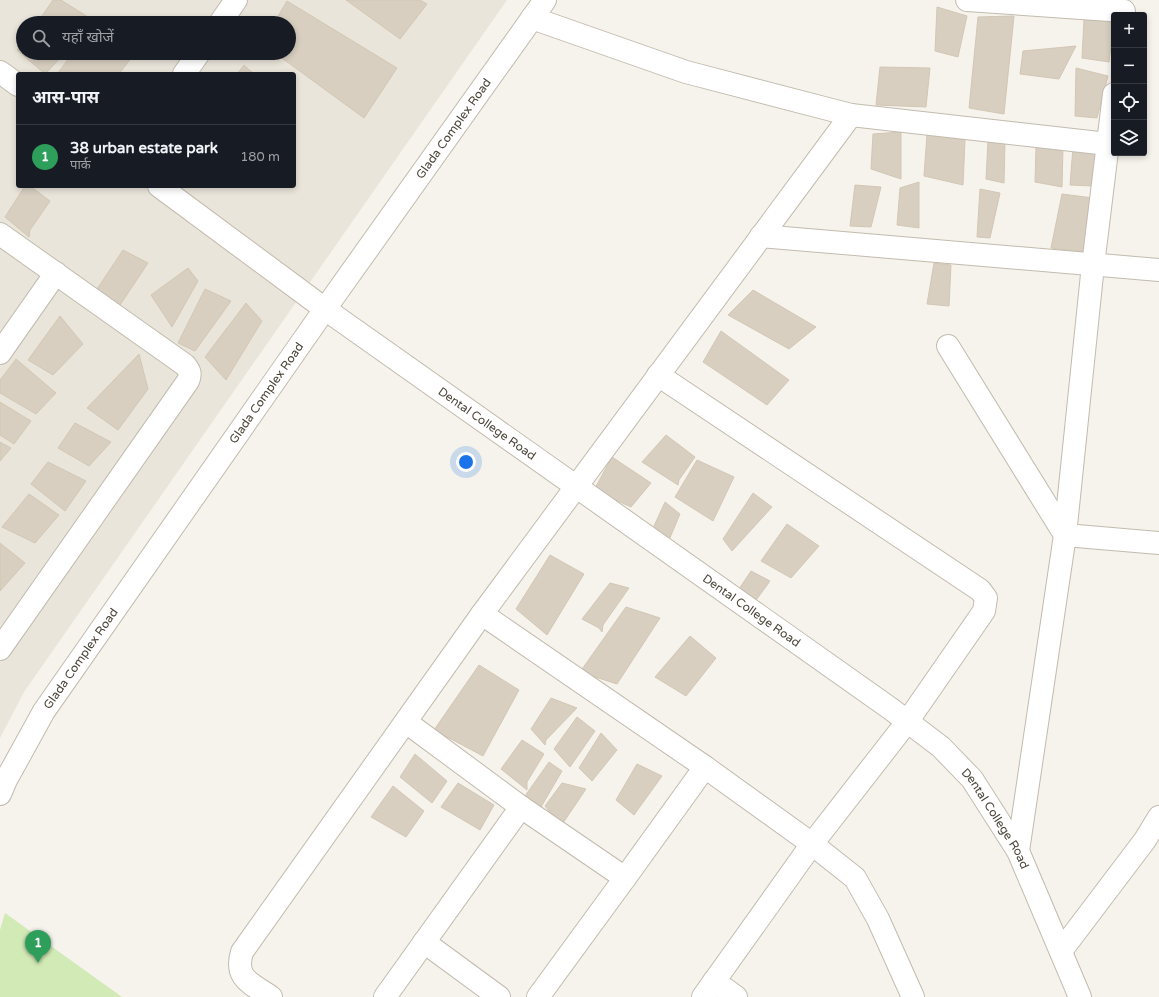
<!DOCTYPE html>
<html lang="hi">
<meta charset="utf-8">
<style>
:root{--surface:#171b24;--page:#20242c;--text:#f1f3f6;--muted:#9ea1a6;--line:#363941;--accent:#fc3f1d}
body{margin:0;font-family:"Varela Round","Noto Sans Devanagari",sans-serif;background:var(--page);color:var(--text)}
.controls{position:absolute;right:12px;top:12px;display:grid;overflow:hidden;border-radius:4px;box-shadow:0 2px 6px #0003}
.controls button{width:36px;height:36px;display:grid;place-items:center;padding:0;border:0;border-bottom:1px solid var(--line);background:var(--surface);color:var(--text);font:20px sans-serif}
.you{position:absolute;left:466px;top:462px;width:14px;height:14px;margin:-10px;border:3px solid #fff;border-radius:50%;background:#1a73e8;box-shadow:0 0 0 6px #1a73e833}
.badge{display:grid;place-items:center;width:26px;height:26px;border-radius:50%;background:var(--accent);color:#fff;font-size:13px;font-weight:700}
.pin{position:absolute;translate:-50% -33px;filter:drop-shadow(0 1px 2px #0008)}
.pin::after{content:'';position:absolute;top:21px;width:14px;height:12px;background:inherit;clip-path:polygon(0 0,100% 0,50% 100%)}
.list{margin:0;padding:0;list-style:none}
h2{display:flex;justify-content:space-between;align-items:center;height:52px;margin:0;padding:0 16px;font-size:17px}
h2 small{font-size:13px;font-weight:400;color:var(--muted)}
.list li{display:grid;grid-template-columns:26px 1fr auto;gap:12px;align-items:center;box-sizing:border-box;height:64px;padding:0 16px;border-top:1px solid var(--line)}
.list b{display:block;font-size:15px;white-space:nowrap}
.list p{margin:0;font-size:13px;white-space:nowrap;color:var(--muted)}
.list em{font-size:13px;font-style:normal;color:var(--muted)}
.icon{flex:none;width:22px;height:22px;fill:none;stroke:currentColor;stroke-width:2;stroke-linecap:round;stroke-linejoin:round}
.map{position:relative;flex:none;width:1159px;height:997px;overflow:hidden}
.search{position:absolute;background:var(--surface);box-shadow:0 2px 6px #0003;left:16px;top:16px;width:280px;height:44px;display:flex;align-items:center;gap:10px;box-sizing:border-box;padding:0 14px;border-radius:22px;color:var(--muted);font-size:15px}
.panel{position:absolute;background:var(--surface);box-shadow:0 2px 6px #0003;left:16px;top:72px;width:280px;height:116px;border-radius:4px}
.map>svg:first-child{display:block}
</style>
<div class="map">
<svg width="1159" height="997" viewBox="0 0 1159 997">
<rect width="100%" height="100%" fill="#f6f3ec"/>
<path fill="#eae5da" fill-rule="evenodd" d="M0,0H507L24,692L0,738ZM23,23H289V53H23ZM18,74H294V186H18Z"/>
<path fill="#d2eab5" d="M5,913L122,997H0V930Z"/>
<path fill="#d8cfc1" stroke="#d3c7b4" d="M53,0H61L96,22L94,23H37Z
M346,0H420L427,4L400,39Z
M287,1L397,68L364,118L275,53H289V23H274Z
M937,7L967,16L958,57L935,51Z
M1014,16L1004,114L969,108L978,17Z
M1084,19L1114,22L1109,62L1082,58Z
M23,42V53H65L45,74L17,50Z
M1076,46L1059,79L1020,74L1023,51Z
M73,53H135L119,74H57Z
M244,65L254,74H237Z
M880,67L930,68L926,107L876,105Z
M1076,68L1108,76L1097,118L1075,116Z
M901,132V179L871,169L873,134Z
M927,134L965,140L963,185L924,176Z
M988,141H1005L1004,183L986,179Z
M1036,147L1063,148L1062,187L1035,182Z
M1073,147L1097,152L1092,186L1070,185Z
M919,182V228L897,225L900,188Z
M855,185L881,187L871,227L850,226Z
M25,186H30L50,201L30,230L29,237L5,217Z
M980,189L1000,193L990,238L977,237Z
M1062,194L1093,198L1083,252L1051,248Z
M123,250L148,263L120,305L97,289Z
M934,263L951,265L949,306L927,304Z
M188,268L198,281L172,327L151,295Z
M205,289L231,301L195,351L178,343Z
M753,290L816,327L789,349L728,315Z
M246,303L262,321L226,380L205,357Z
M60,316L83,344L53,375L28,360Z
M721,331L789,380L767,405L703,362Z
M139,354L148,389L118,430L87,408Z
M16,359L56,393L36,414L0,393V380Z
M0,402L31,421L14,444L0,435Z
M75,423L111,442L89,466L58,448Z
M666,435L695,457L679,480L678,485L642,462Z
M0,442L11,448L0,461Z
M612,457L651,483L631,507L594,490Z
M697,460L734,477L713,521L675,497Z
M48,462L86,481L65,511L31,484Z
M753,493L772,507L732,551L723,539Z
M29,494L59,515L35,543L2,527Z
M665,502L680,514L669,540L654,526Z
M787,524L819,546L791,578L761,561Z
M0,543L25,563L0,591Z
M550,555L584,574L547,635L516,609Z
M751,571L770,581L754,603L739,589Z
M610,583L629,588L603,625L602,632L599,628L582,619Z
M626,607L660,618L617,684L580,672Z
M690,636L716,658L686,696L655,677Z
M479,665L519,690L483,756L434,730Z
M551,698L577,708L546,740L545,745L531,729Z
M577,717L595,731L570,767L554,749Z
M601,733L617,750L592,781L579,768Z
M522,740L544,754L527,782V790L501,769Z
M415,754L447,781L432,803L400,777Z
M549,762L562,771L541,807L525,796Z
M637,764L662,776L634,815L616,800Z
M458,783L494,805L480,830L441,807Z
M562,783L586,789L561,826L545,806Z
M393,786L424,811L406,837L371,817Z"/>
<g fill="none" stroke-linecap="round" stroke-linejoin="round">
<g stroke="#c2bbae" stroke-width="24">
<g id="minor">
<path d="M967,0L1124,11"/>
<path d="M532,18L686,72L851,115L1108,144"/>
<path d="M220,23L236,0"/>
<path d="M0,72L18,85"/>
<path d="M184,74L199,53"/>
<path id="s1" d="M159,186L325,309L891,709L941,747L972,779L1018,851L1080,997"/>
<path d="M0,234L185,365C190,371 191,374 188,381L0,649"/>
<path d="M761,236L1159,270"/>
<path d="M948,346L1065,535"/>
<path d="M0,353L56,273"/>
<path d="M658,375L980,590L986,598L984,611L907,722L812,844L703,997"/>
<path d="M1065,535L1159,543"/>
<path d="M482,614L705,767L812,844L855,878L878,919L913,997"/>
<path d="M406,722L521,807L625,878L538,997"/>
<path d="M1018,851L1065,535L1093,265L1114,94"/>
<path d="M625,878L705,767"/>
<path d="M424,942L499,997"/>
<path d="M1061,951L1145,840L1159,817"/>
<path d="M714,981L736,997"/>
<path d="M271,997C251,983 234,979 242,952L482,614L851,115"/>
<path d="M385,997L521,807"/>
</g>
</g>
<g stroke="#c2bbae" stroke-width="24">
<g id="tertiary">
<path id="s2" d="M0,794L6,780L44,711L325,309L545,0"/>
</g>
</g>
<use href="#minor" stroke="#fff" stroke-width="22"/>
<use href="#tertiary" stroke="#fff" stroke-width="22"/>
</g>
<g text-anchor="middle" dominant-baseline="central" stroke-width="4" stroke-linejoin="round" paint-order="stroke">
<g font-size="12" fill="#4b4439" stroke="#fff">
<text stroke="none"><textPath href="#s2" startOffset="806">Glada Complex Road</textPath></text>
<text stroke="none"><textPath href="#s2" startOffset="482">Glada Complex Road</textPath></text>
<text stroke="none"><textPath href="#s1" startOffset="405">Dental College Road</textPath></text>
<text stroke="none"><textPath href="#s1" startOffset="729">Dental College Road</textPath></text>
<text stroke="none"><textPath href="#s2" startOffset="158">Glada Complex Road</textPath></text>
<text stroke="none"><textPath href="#s1" startOffset="1053">Dental College Road</textPath></text>
</g>
</g>
</svg>
<div class="controls">
<button>+</button>
<button>−</button>
<button><svg class="icon" aria-label="locate" viewBox="0 0 24 24"><circle cx="12" cy="12" r="6"/><path d="M12 2v4M12 18v4M2 12h4M18 12h4"/></svg></button>
<button><svg class="icon" aria-label="layers" viewBox="0 0 24 24"><path d="M12 4l9 5-9 5-9-5zM3 14l9 5 9-5"/></svg></button>
</div>
<div class="you"></div>
<div class="pin badge" style="left:38px;top:963px;background:#2e9e5b">1</div>
<div class="search"><svg class="icon" aria-label="search" viewBox="0 0 24 24"><circle cx="10" cy="10" r="6"/><path d="M15 15l6 6"/></svg>यहाँ खोजें</div>
<section class="panel">
<h2>आस-पास<small></small></h2>
<ul class="list">
<li><span class="badge" style="background:#2e9e5b">1</span><div><b>38 urban estate park</b><p>पार्क</p></div><em>180 m</em></li>
</ul>
</section>
</div>
